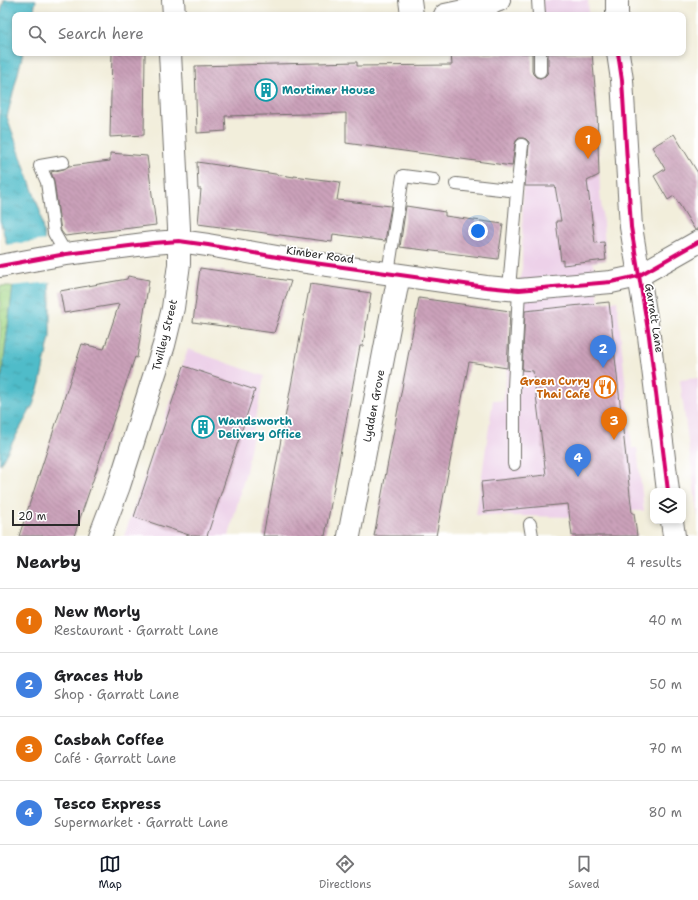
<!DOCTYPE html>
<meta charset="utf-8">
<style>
:root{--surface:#fff;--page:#f2f2f2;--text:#202124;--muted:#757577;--line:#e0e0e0;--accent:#111827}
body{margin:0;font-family:"Shantell Sans",sans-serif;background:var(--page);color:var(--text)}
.controls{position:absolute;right:12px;bottom:12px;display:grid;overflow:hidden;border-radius:8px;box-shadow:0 2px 6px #0003}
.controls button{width:36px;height:36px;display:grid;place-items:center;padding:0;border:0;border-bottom:1px solid var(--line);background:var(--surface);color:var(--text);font:20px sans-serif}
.scale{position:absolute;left:12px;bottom:10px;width:68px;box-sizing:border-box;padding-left:4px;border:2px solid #2b2b2b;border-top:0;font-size:11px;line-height:14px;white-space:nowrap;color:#2b2b2b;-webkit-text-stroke:3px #fff;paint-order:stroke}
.you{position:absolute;left:478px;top:231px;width:14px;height:14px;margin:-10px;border:3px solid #fff;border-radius:50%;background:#1a73e8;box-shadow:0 0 0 6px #1a73e833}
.badge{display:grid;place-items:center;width:26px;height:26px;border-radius:50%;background:var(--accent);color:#fff;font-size:13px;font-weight:700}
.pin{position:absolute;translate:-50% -33px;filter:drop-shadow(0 1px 2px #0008)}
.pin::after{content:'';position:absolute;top:21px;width:14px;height:12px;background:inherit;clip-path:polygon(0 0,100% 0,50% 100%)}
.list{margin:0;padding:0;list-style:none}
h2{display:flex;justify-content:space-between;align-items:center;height:52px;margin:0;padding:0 16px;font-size:17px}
h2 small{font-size:13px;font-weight:400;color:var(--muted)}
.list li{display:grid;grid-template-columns:26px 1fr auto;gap:12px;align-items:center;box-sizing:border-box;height:64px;padding:0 16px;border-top:1px solid var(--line)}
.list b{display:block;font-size:15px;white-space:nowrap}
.list p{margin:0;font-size:13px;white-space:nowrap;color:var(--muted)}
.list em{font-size:13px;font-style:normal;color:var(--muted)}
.icon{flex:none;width:22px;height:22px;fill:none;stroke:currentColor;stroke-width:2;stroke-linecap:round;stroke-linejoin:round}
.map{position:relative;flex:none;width:698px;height:536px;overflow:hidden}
.search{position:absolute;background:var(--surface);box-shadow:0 2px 6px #0003;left:12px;right:12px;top:12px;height:44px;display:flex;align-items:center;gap:10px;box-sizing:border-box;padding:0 14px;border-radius:8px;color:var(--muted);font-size:15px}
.sheet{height:308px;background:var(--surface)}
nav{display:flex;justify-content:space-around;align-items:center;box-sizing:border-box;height:56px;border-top:1px solid var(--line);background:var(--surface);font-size:11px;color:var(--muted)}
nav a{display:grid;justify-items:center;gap:2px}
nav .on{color:var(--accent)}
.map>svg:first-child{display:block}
</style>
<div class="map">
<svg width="698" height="536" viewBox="0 0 698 536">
<defs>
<pattern id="park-crowns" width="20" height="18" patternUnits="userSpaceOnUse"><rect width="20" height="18" fill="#a2d686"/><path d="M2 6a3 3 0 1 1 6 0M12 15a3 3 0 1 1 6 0" fill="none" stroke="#8cb874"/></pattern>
<pattern id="water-ripples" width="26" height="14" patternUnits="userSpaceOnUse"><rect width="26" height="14" fill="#4fbcc9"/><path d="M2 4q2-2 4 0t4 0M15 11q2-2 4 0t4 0" fill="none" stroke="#4299a3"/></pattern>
<pattern id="building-back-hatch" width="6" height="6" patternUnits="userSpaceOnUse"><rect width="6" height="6" fill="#cba1ba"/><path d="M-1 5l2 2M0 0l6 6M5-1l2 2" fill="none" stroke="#a58397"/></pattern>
</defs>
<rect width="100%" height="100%" fill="#fff"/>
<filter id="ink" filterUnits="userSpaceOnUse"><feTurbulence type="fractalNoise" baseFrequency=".025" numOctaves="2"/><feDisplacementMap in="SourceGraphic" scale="8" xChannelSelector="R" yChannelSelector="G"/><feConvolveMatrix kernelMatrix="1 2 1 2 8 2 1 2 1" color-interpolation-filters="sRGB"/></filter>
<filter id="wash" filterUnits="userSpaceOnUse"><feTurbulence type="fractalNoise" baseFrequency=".012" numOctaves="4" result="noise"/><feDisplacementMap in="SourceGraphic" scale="16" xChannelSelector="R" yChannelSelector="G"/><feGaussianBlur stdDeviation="0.9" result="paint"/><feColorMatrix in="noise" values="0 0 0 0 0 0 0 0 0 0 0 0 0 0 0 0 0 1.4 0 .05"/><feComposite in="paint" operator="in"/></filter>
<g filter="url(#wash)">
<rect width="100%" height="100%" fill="#f2eedb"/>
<path fill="#edd1e9" d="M541,0H588L589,15H543Z
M544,53H592L597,112L600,191L606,256L601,261L593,262L599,303L617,301L632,448H637L644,511H632L570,517L476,515L493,400L503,401L514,321V312L522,268L523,168L526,167L527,132L544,94Z
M188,349L264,376L246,471L229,536H124Z
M698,378V518L680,380Z"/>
<path fill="url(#park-crowns)" stroke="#668058" d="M0,286H13L2,375L0,380Z"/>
<path fill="url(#water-ripples)" stroke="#3d747a" d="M4,0H36L33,15H15V53H23L7,117L40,211L51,282H49L50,298V337L40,383L33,405L0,465V380L2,375L13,286L7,245L0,220V16Z"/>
<path fill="#f2eedb" d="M46,240L53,282L11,286L5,245Z"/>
<g id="blocks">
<path fill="url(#building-back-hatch)" d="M112,53H145L144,135L110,137Z
M504,53H532V71L533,74L536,77L540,78H543L547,74L548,71V53H592L597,110L599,175L587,181L595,243L604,242L606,260L563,265V260L561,261L556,221H561L555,186H525L529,145V142L526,139L523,138H519L516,141L515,144L512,166L346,143V113L225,116L226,131L197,133L195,66L357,62V66L452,65L451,54H504Z
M674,134L698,173V230H695L674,196L668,200L654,176L665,169L652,147Z
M110,153L147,156L156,225L65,236L61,231L54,181L51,172L64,169L69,166L110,161Z
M197,162L218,165L294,177V176L340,182L337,200L391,206L385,241L333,234L332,242L198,224L201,189H198Z
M406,206L445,212V216L503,224L498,259L400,247Z
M200,268L291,281L274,333L193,322Z
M128,276L149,280L137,358L135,357L74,536H19L82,344L104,349L119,304L64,313L60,291L127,279Z
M310,284L371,293L363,346H360L325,536H263Z
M419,298L510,311L507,368L469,362L436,536H374Z
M609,302L632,513H634L637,536H572L568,504L484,512L481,482L546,475L533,371L522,370L525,311Z
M184,366L255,390L207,536H192L134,517Z"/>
</g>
</g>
<g filter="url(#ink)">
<use href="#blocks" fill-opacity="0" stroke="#716f69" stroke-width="1"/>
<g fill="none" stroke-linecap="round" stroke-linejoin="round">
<g stroke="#716f69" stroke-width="14">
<path id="lane" d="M538,0L539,15
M540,53V71
M63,162L40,166L47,182L54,233L66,254
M456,184L517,191L509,289
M517,191L522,145
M388,273L403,176L434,180
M514,464V387L519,290
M530,524L532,536"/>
</g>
<g stroke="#716f69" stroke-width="24">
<path id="street" d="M173,0L174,15
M410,0L412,15
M445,15L487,6L496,1L499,0
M0,266L66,254L153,243L179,241L208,245L300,261L486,287L519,290L611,282L638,276L698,242
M100,536L119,486L164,345L173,308L179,264V228L170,53
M349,536L399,275"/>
</g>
<g stroke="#716f69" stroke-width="24">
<path id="primary" d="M617,15V0
M618,53L622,80L631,227L649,336L668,491
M672,521L674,536"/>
</g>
<use href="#lane" stroke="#fff" stroke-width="12"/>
<use href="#street" stroke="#fff" stroke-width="22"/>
<use href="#primary" stroke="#fff" stroke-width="22"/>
<g stroke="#fff" stroke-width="6">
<path id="cycleway" d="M618,53L622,80L631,227L649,336L668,491
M0,266L66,254L153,243L179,241L208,245L300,261L486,287L519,290L611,282L638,276L698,242"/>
</g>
<use href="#cycleway" stroke="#d6006c" stroke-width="4"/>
</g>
</g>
<defs>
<g id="building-ring" transform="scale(1.15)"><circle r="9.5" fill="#fff" stroke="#0f9aa8" stroke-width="1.5"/><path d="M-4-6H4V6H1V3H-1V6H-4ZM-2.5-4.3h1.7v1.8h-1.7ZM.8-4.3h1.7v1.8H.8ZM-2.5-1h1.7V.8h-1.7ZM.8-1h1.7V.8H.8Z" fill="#0f9aa8"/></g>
<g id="restaurant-ring" transform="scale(1.15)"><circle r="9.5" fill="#fff" stroke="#e8710a" stroke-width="1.5"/><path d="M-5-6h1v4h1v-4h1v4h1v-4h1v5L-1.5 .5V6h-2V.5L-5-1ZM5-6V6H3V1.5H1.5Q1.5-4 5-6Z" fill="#e8710a"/></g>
</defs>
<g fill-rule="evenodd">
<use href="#building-ring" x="266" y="90"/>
<use href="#restaurant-ring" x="605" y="387"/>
<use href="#building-ring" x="203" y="427"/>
</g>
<g text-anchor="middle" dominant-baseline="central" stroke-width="3.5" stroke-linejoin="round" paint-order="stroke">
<g font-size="11" font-weight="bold" fill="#0d838f" stroke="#fff" text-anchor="start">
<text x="282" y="90">Mortimer House</text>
<text x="218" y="421">Wandsworth<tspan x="218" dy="13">Delivery Office</tspan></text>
</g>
<g font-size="11" fill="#2b2b2b" stroke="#fff">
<text transform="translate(320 255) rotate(8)">Kimber Road</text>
<text transform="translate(654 318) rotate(81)">Garratt Lane</text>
<text transform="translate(165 335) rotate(-76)">Twilley Street</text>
<text transform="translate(374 406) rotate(-79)">Lydden Grove</text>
</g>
<g font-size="11" font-weight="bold" fill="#c56008" stroke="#fff" text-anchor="end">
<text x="590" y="381">Green Curry<tspan x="590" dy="13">Thai Cafe</tspan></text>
</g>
</g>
</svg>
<div class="controls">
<button><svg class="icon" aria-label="layers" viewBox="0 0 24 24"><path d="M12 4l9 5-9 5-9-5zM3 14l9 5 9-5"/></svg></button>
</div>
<div class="scale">20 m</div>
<div class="you"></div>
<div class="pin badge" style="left:588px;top:159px;background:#e8710a">1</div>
<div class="pin badge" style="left:603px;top:368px;background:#3f7fe0">2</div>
<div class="pin badge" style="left:614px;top:440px;background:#e8710a">3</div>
<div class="pin badge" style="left:578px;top:477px;background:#3f7fe0">4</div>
<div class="search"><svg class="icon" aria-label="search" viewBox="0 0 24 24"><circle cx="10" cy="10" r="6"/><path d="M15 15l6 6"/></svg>Search here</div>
</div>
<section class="sheet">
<h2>Nearby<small>4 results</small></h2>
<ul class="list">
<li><span class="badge" style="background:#e8710a">1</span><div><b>New Morly</b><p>Restaurant · Garratt Lane</p></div><em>40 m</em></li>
<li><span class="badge" style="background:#3f7fe0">2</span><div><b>Graces Hub</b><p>Shop · Garratt Lane</p></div><em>50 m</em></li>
<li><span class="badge" style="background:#e8710a">3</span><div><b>Casbah Coffee</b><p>Café · Garratt Lane</p></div><em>70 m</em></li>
<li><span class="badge" style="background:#3f7fe0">4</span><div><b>Tesco Express</b><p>Supermarket · Garratt Lane</p></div><em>80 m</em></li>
</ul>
</section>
<nav>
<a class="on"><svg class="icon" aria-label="map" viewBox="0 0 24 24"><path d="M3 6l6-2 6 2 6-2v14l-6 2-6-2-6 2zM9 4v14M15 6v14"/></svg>Map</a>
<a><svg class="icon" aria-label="directions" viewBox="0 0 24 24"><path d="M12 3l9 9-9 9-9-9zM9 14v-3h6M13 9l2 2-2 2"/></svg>Directions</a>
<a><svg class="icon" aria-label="saved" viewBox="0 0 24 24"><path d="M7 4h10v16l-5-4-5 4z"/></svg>Saved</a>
</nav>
